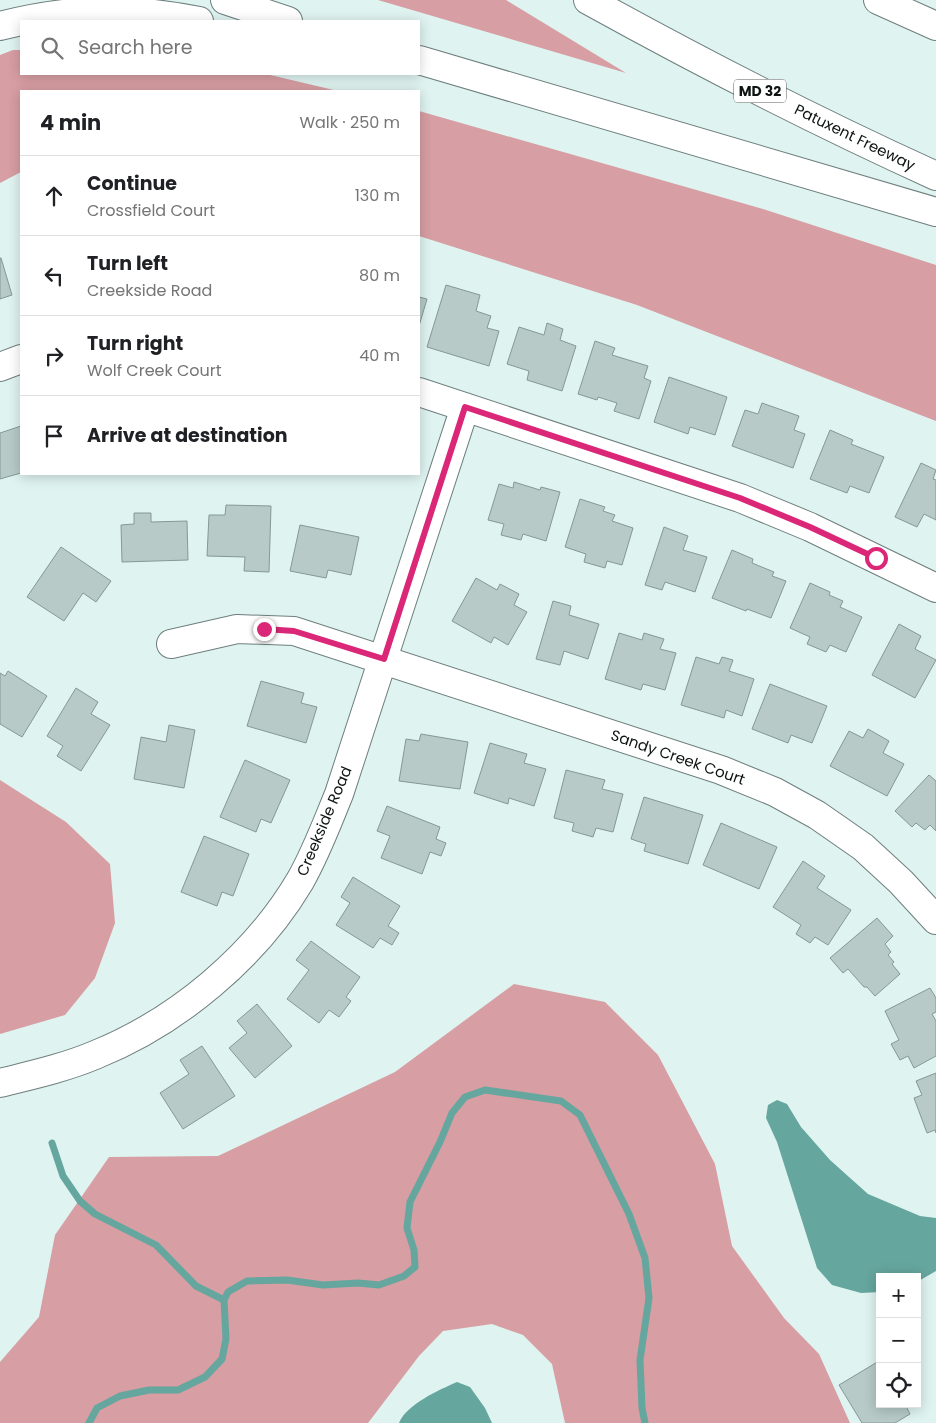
<!DOCTYPE html>
<meta charset="utf-8">
<style>
:root{--surface:#fff;--page:#f6f6f6;--text:#202124;--muted:#757577;--line:#e0e0e0}
body{margin:0;font-family:Poppins,sans-serif;background:var(--page);color:var(--text)}
.controls{position:absolute;right:15px;bottom:15px;display:grid;overflow:hidden;border-radius:0px;box-shadow:0 2px 12px #0003}
.controls button{width:45px;height:45px;display:grid;place-items:center;padding:0;border:0;border-bottom:1px solid var(--line);background:var(--surface);color:var(--text);font:25px sans-serif}
.stop{position:absolute;width:15px;height:15px;margin:-11px;border:4px solid #db2777;border-radius:50%;background:#fff}
.stop.end{background:#db2777;border-color:#fff;box-shadow:0 1px 5px #0008}
.list{margin:0;padding:0;list-style:none}
h2{display:flex;justify-content:space-between;align-items:center;height:65px;margin:0;padding:0 20px;font-size:21px}
h2 small{font-size:16px;font-weight:400;color:var(--muted)}
.list li{display:grid;grid-template-columns:32px 1fr auto;gap:15px;align-items:center;box-sizing:border-box;height:80px;padding:0 20px;border-top:1px solid var(--line)}
.list b{display:block;font-size:19px;white-space:nowrap}
.list p{margin:0;font-size:16px;white-space:nowrap;color:var(--muted)}
.list em{font-size:16px;font-style:normal;color:var(--muted)}
.icon{flex:none;width:28px;height:28px;fill:none;stroke:currentColor;stroke-width:2;stroke-linecap:round;stroke-linejoin:round}
.map{position:relative;flex:none;width:936px;height:1423px;overflow:hidden}
.search{position:absolute;background:var(--surface);box-shadow:0 2px 12px #0003;left:20px;top:20px;width:400px;height:55px;display:flex;align-items:center;gap:12px;box-sizing:border-box;padding:0 18px;border-radius:0px;color:var(--muted);font-size:19px}
.panel{position:absolute;background:var(--surface);box-shadow:0 2px 12px #0003;left:20px;top:90px;width:400px;height:385px;border-radius:0px}
.map>svg:first-child{display:block}
</style>
<div class="map">
<svg width="936" height="1423" viewBox="0 0 936 1423">
<rect width="100%" height="100%" fill="#dff3f0"/>
<path fill="#d79ea3" d="M378,0H506L626,73Z
M13,50H21V74H266L338,91H21V172L0,183V55Z
M419,111L763,209L936,265V421L637,305L419,236Z
M0,780L66,822L110,864L115,923L95,978L65,1015L0,1034Z
M514,984L605,1002L658,1055L715,1164L732,1246L784,1318L819,1354L850,1423H565L552,1364L523,1335L492,1324L443,1331L419,1356L368,1423H0V1362L39,1317L55,1235L109,1157L218,1156L395,1072Z"/>
<path fill="#65a69e" d="M777,1100L787,1104L801,1127L830,1160L868,1194L920,1216L936,1218V1271L917,1282V1277H880V1292L861,1293L832,1285L817,1268L777,1142L766,1118L768,1105Z
M457,1382L470,1387L485,1408L492,1423H399C407,1404 439,1390 457,1382Z"/>
<g fill="none" stroke-linecap="round" stroke-linejoin="round">
<path stroke="#65a69e" stroke-width="7" d="M52,1143L63,1176L80,1201L95,1214L156,1245L196,1286L224,1300
M89,1423L97,1408L120,1396L149,1390H178L205,1377L222,1359L226,1339L224,1300L228,1292L247,1281L287,1280L323,1285L358,1283L379,1285L404,1276L415,1267L414,1250L407,1228L410,1202L440,1142L452,1113L465,1097L485,1090L561,1101L580,1115L629,1214L645,1258L649,1298L640,1360L642,1408L645,1423"/>
</g>
<path fill="#b7cac7" stroke="#859895" d="M1,258L12,295L0,299V258Z
M446,285L480,295L476,311L491,316L487,328L499,331L489,366L427,347Z
M419,297L427,299L419,326Z
M547,323L563,329L560,340L576,346L562,391L527,380L529,371L507,364L519,327L544,335Z
M595,341L615,348L612,355L648,366L644,378L651,381L639,419L614,411L617,403L598,397L597,400L578,394Z
M669,377L727,397L715,435L690,427L688,434L654,422Z
M762,403L799,416L794,430L805,434L793,468L732,446L745,410L758,414Z
M21,426V473L0,479V433Z
M830,430L853,440L851,444L884,457L869,493L850,486L847,493L810,479Z
M921,463L936,470L933,479L936,480V520L924,514L917,527L895,517Z
M514,482L540,490L541,487L560,492L546,541L523,534L521,540L501,535L504,524L488,520L499,484L513,488Z
M580,499L605,507L603,511L615,515L612,521L633,528L622,565L607,561L605,568L584,562L586,554L565,547Z
M226,505L271,506L269,572L244,571L245,557L207,556L209,515H225Z
M134,513H151V522L187,521L188,560L122,562L121,525L134,524Z
M300,525L359,537L351,575L328,570L326,578L290,571Z
M664,527L688,536L683,550L707,557L695,592L665,582L662,590L645,585Z
M61,547L111,581L96,602L83,593L64,621L27,597Z
M732,550L753,559L752,563L774,572L772,576L786,581L771,618L747,609L746,611L712,598Z
M476,578L497,590L500,584L519,594L514,605L527,612L508,645L494,637L491,643L452,621Z
M810,583L830,592L829,595L843,601L840,607L862,617L846,652L830,645L826,652L807,644L810,637L790,628Z
M553,601L571,606L569,615L599,624L588,659L564,651L560,665L536,659Z
M899,624L921,636L915,649L936,660L915,698L872,675Z
M619,633L642,640L644,633L664,639L660,649L676,653L665,690L643,684L641,690L605,679Z
M696,657L719,664L722,657L733,660L729,671L754,679L742,716L726,710L724,718L681,705Z
M8,671L47,696L22,737L0,724V673L5,676Z
M261,681L304,693L301,703L317,707L306,743L247,726Z
M770,684L827,706L812,743L791,735L788,743L752,729Z
M76,688L98,702L91,714L110,725L81,771L57,756L63,746L47,736Z
M169,725L195,730L184,788L134,779L141,737L166,742Z
M868,729L889,741L883,753L904,764L887,796L830,766L849,731L863,738Z
M421,734L468,742L460,789L399,781L406,739L419,741Z
M490,743L527,754L524,763L546,769L534,806L509,798L508,804L474,793Z
M245,760L290,780L271,823L261,819L256,832L220,817Z
M566,770L605,780L602,789L623,794L613,832L596,828L593,837L572,831L574,823L554,818Z
M929,775L936,781V831L930,825L925,830L916,823L912,827L895,811Z
M644,797L703,815L688,864L644,851L646,844L631,839Z
M387,806L440,827L436,839L446,843L441,856L430,852L422,874L381,858L390,836L377,831Z
M721,823L777,847L759,889L703,865Z
M204,836L249,854L233,896L222,892L217,906L181,892Z
M803,861L825,876L817,888L851,910L828,945L815,937L810,943L796,934L801,925L773,907Z
M353,877L400,906L388,926L399,933L392,945L380,938L373,948L336,925L350,903L341,897Z
M877,918L893,936L885,944L891,952L888,955L894,962L892,964L900,974L875,996L867,987H864L848,969L843,973L830,958Z
M311,941L360,977L346,997L351,1001L339,1017L329,1010L319,1023L287,999L309,970L296,960Z
M930,988L936,998V1012L932,1014L936,1021V1056L914,1068L908,1056L900,1060L891,1044L899,1040L885,1011Z
M257,1004L292,1046L255,1078L229,1048L247,1033L237,1021Z
M202,1046L235,1096L183,1129L160,1093L189,1074L180,1060Z
M936,1073V1133L935,1130L927,1133L914,1098L922,1095L916,1081Z
M879,1361L880,1404H905L910,1414L895,1423H862L839,1385Z"/>
<g fill="none" stroke-linecap="round" stroke-linejoin="round">
<g stroke="#6d7f7d" stroke-width="30">
<path id="minor" d="M0,367L21,359
M419,392L740,498L810,527L936,588
M171,644L237,629L294,631L721,770L775,792L817,815L863,847L901,882L936,920
M0,1083C32,1075 64,1068 95,1055C177,1022 255,957 300,881C316,853 327,823 339,794L465,407"/>
</g>
<g stroke="#6d7f7d" stroke-width="30">
<path id="motorway" d="M225,0L288,21
M588,0C702,63 817,122 936,176
M878,0L936,26
M0,26C69,8 129,7 199,21
M419,60L936,212"/>
</g>
<use href="#minor" stroke="#fff" stroke-width="28"/>
<use href="#motorway" stroke="#fff" stroke-width="28"/>
</g>
<g fill="none" stroke-linecap="round" stroke-linejoin="round">
<path stroke="#db2777" stroke-width="6" d="M264,629L294,631L384,659L465,407L740,498L810,527L876,558"/>
</g>
<g text-anchor="middle" dominant-baseline="central" stroke-width="4.5" stroke-linejoin="round" paint-order="stroke">
<rect fill="#fff" stroke="#565a5a" stroke-width="1" x="734" y="79.5" width="52" height="23" rx="4"/>
<g font-size="14" font-weight="bold" fill="#0e1413">
<text x="760" y="91">MD 32</text>
</g>
<g font-size="15" fill="#0e1413" stroke="#fff">
<text transform="translate(855 137) rotate(26)">Patuxent Freeway</text>
<text transform="translate(678 757) rotate(19)">Sandy Creek Court</text>
<text transform="translate(324 821) rotate(-67)">Creekside Road</text>
</g>
</g>
</svg>
<div class="controls">
<button>+</button>
<button>−</button>
<button><svg class="icon" aria-label="locate" viewBox="0 0 24 24"><circle cx="12" cy="12" r="6"/><path d="M12 2v4M12 18v4M2 12h4M18 12h4"/></svg></button>
</div>
<div class="stop" style="left:876px;top:558px"></div>
<div class="stop end" style="left:264px;top:629px"></div>
<div class="search"><svg class="icon" aria-label="search" viewBox="0 0 24 24"><circle cx="10" cy="10" r="6"/><path d="M15 15l6 6"/></svg>Search here</div>
<section class="panel">
<h2>4 min<small>Walk · 250 m</small></h2>
<ul class="list">
<li><svg class="icon" aria-label="ahead" viewBox="0 0 24 24"><path d="M12 20V5M6 11l6-6 6 6"/></svg><div><b>Continue</b><p>Crossfield Court</p></div><em>130 m</em></li>
<li><svg class="icon" aria-label="left" viewBox="0 0 24 24"><path d="M17 20v-9H6M10 6l-5 5 5 5"/></svg><div><b>Turn left</b><p>Creekside Road</p></div><em>80 m</em></li>
<li><svg class="icon" aria-label="right" viewBox="0 0 24 24"><path d="M7 20v-9h11M14 6l5 5-5 5"/></svg><div><b>Turn right</b><p>Wolf Creek Court</p></div><em>40 m</em></li>
<li><svg class="icon" aria-label="arrive" viewBox="0 0 24 24"><path d="M6 21V4h12l-3 4 3 4H6"/></svg><div><b>Arrive at destination</b></div></li>
</ul>
</section>
</div>
